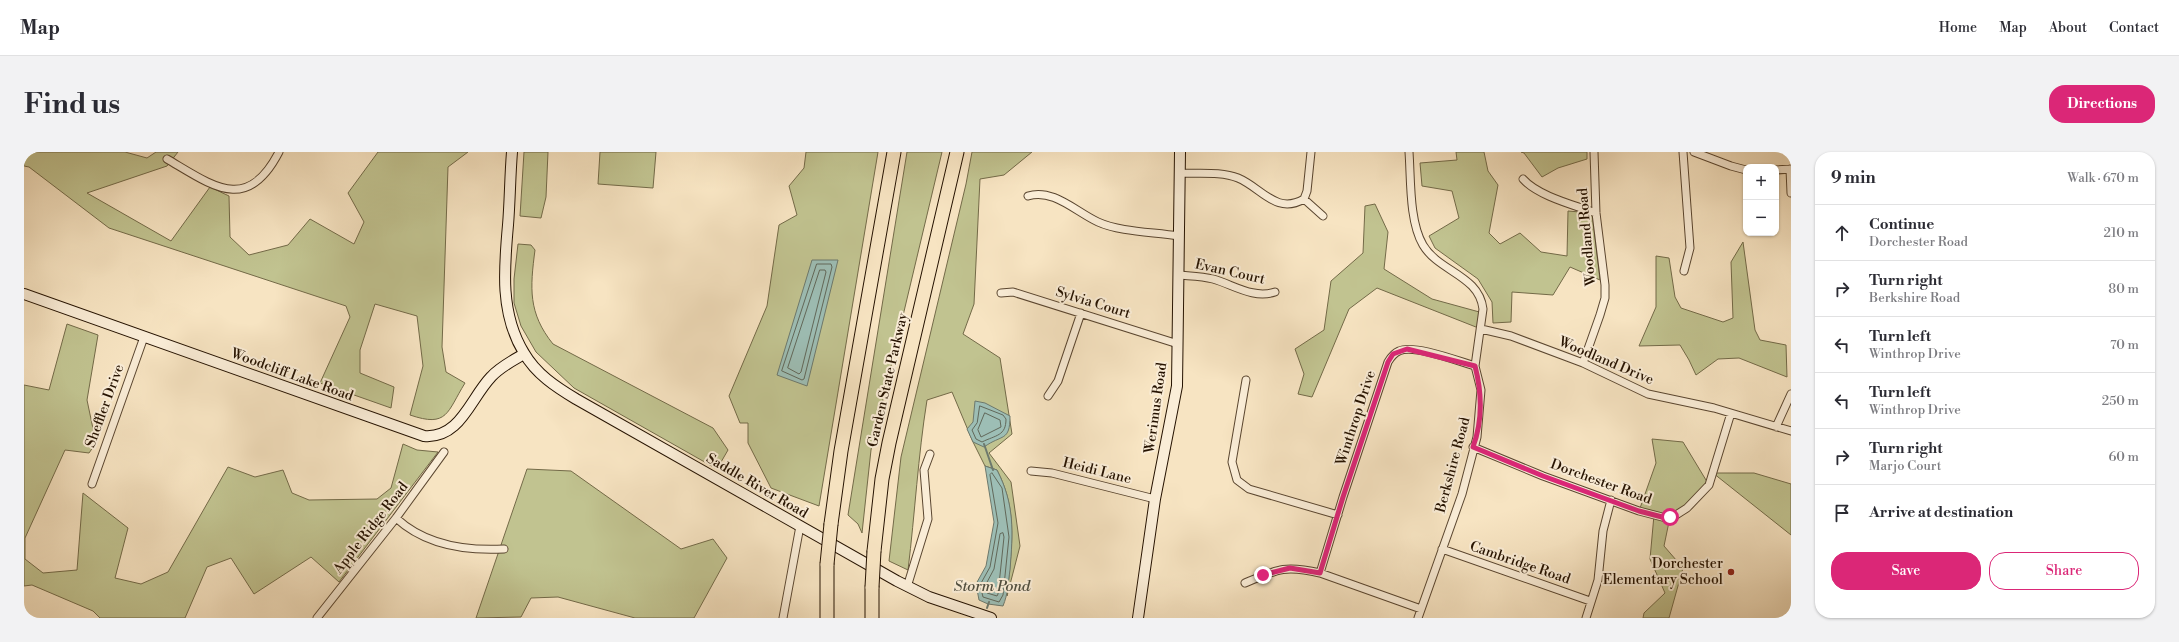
<!DOCTYPE html>
<meta charset="utf-8">
<style>
:root{--surface:#fff;--page:#f2f2f3;--text:#2b2b33;--muted:#7c7c81;--line:#e1e1e2;--accent:#db2777}
body{margin:0;font-family:"Libre Bodoni",serif;background:var(--page);color:var(--text)}
.controls{position:absolute;right:12px;top:12px;display:grid;overflow:hidden;border-radius:8px;box-shadow:0 1px 3px #0004}
.controls button{width:36px;height:36px;display:grid;place-items:center;padding:0;border:0;border-bottom:1px solid var(--line);background:var(--surface);color:var(--text);font:20px sans-serif}
.stop{position:absolute;width:12px;height:12px;margin:-9px;border:3px solid #db2777;border-radius:50%;background:#fff}
.stop.end{background:#db2777;border-color:#fff;box-shadow:0 1px 4px #0008}
.list{margin:0;padding:0;list-style:none}
h2{display:flex;justify-content:space-between;align-items:center;height:52px;margin:0;padding:0 16px;font-size:17px}
h2 small{font-size:13px;font-weight:400;color:var(--muted)}
.list li{display:grid;grid-template-columns:26px 1fr auto;gap:12px;align-items:center;box-sizing:border-box;height:56px;padding:0 16px;border-top:1px solid var(--line)}
.list b{display:block;font-size:15px;white-space:nowrap}
.list p{margin:0;font-size:13px;white-space:nowrap;color:var(--muted)}
.list em{font-size:13px;font-style:normal;color:var(--muted)}
.actions{display:flex;gap:8px;padding:12px 16px}
.actions a{flex:1;padding:9px 0;border:1px solid var(--accent);border-radius:16px;text-align:center;font-size:14px;color:var(--accent)}
.actions .main{background:var(--accent);color:#fff}
.icon{flex:none;width:22px;height:22px;fill:none;stroke:currentColor;stroke-width:2;stroke-linecap:round;stroke-linejoin:round}
.map{position:relative;flex:none;width:1767px;height:466px;overflow:hidden;border-radius:16px}
header{display:flex;align-items:center;gap:24px;box-sizing:border-box;height:56px;padding:0 20px;background:var(--surface);border-bottom:1px solid var(--line)}
header strong{font-size:19px}
nav{display:flex;gap:22px;margin-inline-start:auto;font-size:14px}
.intro{display:flex;align-items:center;justify-content:space-between;box-sizing:border-box;height:96px;padding:0 24px}
h1{margin:0;font-size:28px}
.button{padding:10px 18px;border-radius:16px;background:var(--accent);color:#fff;font-size:14px;font-weight:700}
main{display:flex;gap:24px;padding:0 24px}
aside{flex:1;background:var(--surface);border-radius:16px;box-shadow:0 1px 3px #0004}
.map>svg:first-child{display:block}
</style>
<header>
<strong>Map</strong>
<nav><a>Home</a><a>Map</a><a>About</a><a>Contact</a></nav>
</header>
<div class="intro"><h1>Find us</h1><a class="button">Directions</a></div>
<main>
<div class="map">
<svg width="1767" height="466" viewBox="0 0 1767 466">
<rect width="100%" height="100%" fill="#f7e4c2"/>
<filter id="stains"><feTurbulence type="fractalNoise" baseFrequency=".005" numOctaves="4"/><feColorMatrix values="0 0 0 0 .2 0 0 0 0 .09 0 0 0 0 .02 0 0 0 .5 -.17"/></filter>
<radialGradient id="worn" r=".72"><stop offset=".6" stop-color="#630" stop-opacity="0"/><stop offset="1" stop-color="#630" stop-opacity=".3"/></radialGradient>
<path fill="#c1c390" stroke="#736a48" d="M0,0H101L123,6L132,0H154L143,14L63,41L147,89L186,35L205,44L206,85L225,103L264,93L286,67L330,92L340,70L324,41L354,0H444L424,15L418,195L422,220L441,231C423,260 424,276 386,263L399,214L393,164L351,152L336,198V221L370,235L367,256L296,231L326,165L322,154L85,76L5,15L0,14Z
M500,0H524L522,45L517,66L496,64Z
M576,0H632L629,36L574,32Z
M782,0H854L795,354L747,336L724,291V271H716L705,244L743,154L755,73L773,63L765,34L780,16Z
M883,0H918L847,298L838,381L834,372L824,363Z
M948,0H1008L980,23L956,27L950,152L939,182L976,206L988,282L965,301L987,330L996,394L983,444C987,399 995,360 973,318L961,314L949,290L928,240L903,248C894,304 891,361 884,418L865,409L877,305L942,32Z
M1432,0H1460L1464,19L1474,33L1465,81L1476,92L1496,81L1517,100L1543,104L1544,59L1568,61L1576,128L1546,115L1529,143L1488,140L1487,170L1469,171L1468,150L1454,127L1411,96L1405,84L1435,66L1428,39L1398,34L1396,11L1433,8Z
M1497,0H1563V7L1534,16L1518,25L1500,1Z
M1351,52L1364,80L1360,117L1408,147L1459,161L1457,177L1353,136L1325,157L1288,245L1274,242L1280,222L1271,197L1300,178L1307,129L1339,101L1341,54Z
M1719,90L1731,178L1736,188L1762,193L1763,225L1715,206L1694,207L1672,223L1665,208L1656,193L1615,194L1632,155V104L1645,106L1651,145L1657,156L1699,170L1709,166L1707,110Z
M494,92L507,93L511,98C506,136 504,161 529,192L689,276L704,298L693,317L550,236L512,200L497,174L490,151V127Z
M43,172L74,183L63,248L72,291L65,301L41,298L1,386V407L19,421L53,418L59,341L104,376L91,426L117,432L144,420L204,315L231,325L259,318L268,341L285,348L353,347L367,336L379,292L393,298L414,300L315,430L287,405L230,442L207,406L183,415L161,466H76L69,459L8,433L0,434V233L25,238Z
M1628,287L1659,290L1685,333L1679,341L1646,365L1640,394L1659,416L1645,466H1619L1620,461L1641,441L1626,407L1630,363L1615,359L1632,311Z
M503,317L547,319L657,397L689,387L703,406L670,466H611L534,445L507,446L497,465L452,466Z
M1689,321H1730L1767,332V383Z"/>
<path fill="#9dbeb5" stroke="#6d796d" d="M788,108H814L783,234L753,223Z
M951,249L961,251L986,264C986,290 978,282 960,295L949,290L943,277L949,270Z
M961,314L973,318C991,353 989,380 986,418C984,431 984,442 979,454L964,452L955,448L952,432L962,414L970,370Z"/>
<g fill="none" stroke-linecap="round" stroke-linejoin="round">
<path stroke="#61685a" stroke-width="1" d="M793,112H807L808,115L780,227L778,228L758,219Z
M796,118H801L802,120L777,220L775,222L764,216Z
M956,254L979,263L982,267C982,284 972,283 958,290L952,287L948,278L953,271Z
M961,261L976,268L977,275L957,285L954,278Z
M968,321L978,336L985,385L979,443L975,450L959,445L956,433L966,415L974,371L966,323Z
M979,381L980,385L974,442L973,444L963,441L961,434L970,417L976,382Z"/>
<path stroke="#6d796d" stroke-width="2" d="M960,292L969,318
M963,456L965,450"/>
<g stroke="#5a4630" stroke-width="9">
<path id="street" d="M1385,0C1387,27 1385,69 1399,93C1415,120 1455,123 1459,157L1451,214L1457,238L1453,285L1438,342L1394,466
M1659,0L1666,96L1660,119
M1670,0L1707,14L1722,18
M143,7C189,34 223,62 255,0
M1766,17L1767,41
M1752,18L1767,17
M1156,21C1174,22 1197,19 1214,26C1238,36 1252,63 1280,47L1283,39L1287,0
M1499,27C1514,44 1550,53 1572,61
M1004,44C1029,36 1052,60 1074,70C1096,80 1130,80 1154,84
M1280,47L1299,64
M1155,123C1166,124 1178,124 1189,127C1210,133 1229,147 1251,140
M977,141L989,140L1154,192
M1457,177L1487,184L1559,211L1624,242L1690,256L1767,279
M1559,211L1576,163L1581,146V133L1572,61L1570,0
M1222,228L1208,310L1213,328L1225,337L1314,363
M1024,244L1034,229L1057,161
M1752,275L1767,242
M1449,295L1519,324L1615,359L1642,366L1652,363L1663,356L1685,333L1707,261
M1007,319L1028,321L1131,347
M68,332L120,185
M372,366C401,393 442,399 480,397
M1418,397L1566,449
M1296,421L1319,345L1364,210C1367,205 1370,201 1375,199C1390,192 1434,209 1451,214
M1221,431C1254,417 1261,413 1296,421L1397,457
M883,435L904,367L900,318L906,302
M293,466L372,366L420,300
M759,466L776,374
M1562,466L1574,428L1579,379L1587,348"/>
</g>
<g stroke="#251200" stroke-width="12">
<path id="secondary" d="M488,0C486,24 486,49 484,73C480,117 476,162 500,201C512,222 532,235 552,247L873,429L905,445L967,466
M0,142L400,284C436,287 446,247 467,225C476,215 488,209 500,202
M1114,466L1131,347L1153,234L1156,0"/>
</g>
<g stroke="#251200" stroke-width="15">
<path id="highway" d="M807,372L817,299L870,0
M850,399L858,327L865,291L933,0
M848,435V466
M803,466V412"/>
</g>
<use href="#street" stroke="#faedd7" stroke-width="7"/>
<use href="#secondary" stroke="#faedd7" stroke-width="10"/>
<use href="#highway" stroke="#f7e4c2" stroke-width="13"/>
<g stroke="#251200" stroke-width="15" stroke-linecap="butt">
<path id="highway-bridge" d="M803,412L807,372
M848,435L850,399"/>
</g>
<use href="#highway-bridge" stroke="#f7e4c2" stroke-width="13"/>
</g>
<g fill="none" stroke-linecap="round" stroke-linejoin="round">
<path stroke="#db2777" stroke-width="5" d="M1239,423L1266,416L1296,421L1319,345L1364,210L1369,202L1383,197L1451,214C1458,241 1459,268 1449,295L1519,324L1615,359L1642,366L1646,365"/>
</g>
<circle fill="#8f2418" stroke="#faedd7" stroke-width="1.5" cx="1707" cy="420" r="4"/>
<g text-anchor="middle" dominant-baseline="central" stroke-width="4" stroke-linejoin="round" paint-order="stroke">
<g font-size="14" fill="#251200" stroke="#faedd7">
<text transform="translate(1563 85) rotate(-95)">Woodland Road</text>
<text transform="translate(1206 120) rotate(13)">Evan Court</text>
<text transform="translate(1069 151) rotate(17)">Sylvia Court</text>
<text transform="translate(1582 209) rotate(23)">Woodland Drive</text>
<text transform="translate(268 223) rotate(20)">Woodcliff Lake Road</text>
<text transform="translate(864 228) rotate(-77)">Garden State Parkway</text>
<text transform="translate(81 254) rotate(-70)">Sheffler Drive</text>
<text transform="translate(1132 256) rotate(-82)">Werimus Road</text>
<text transform="translate(1332 266) rotate(-72)">Winthrop Drive</text>
<text transform="translate(1429 313) rotate(-75)">Berkshire Road</text>
<text transform="translate(1073 319) rotate(14)">Heidi Lane</text>
<text transform="translate(1577 330) rotate(20)">Dorchester Road</text>
<text transform="translate(733 334) rotate(30)">Saddle River Road</text>
<text transform="translate(347 376) rotate(-52)">Apple Ridge Road</text>
<text transform="translate(1496 411) rotate(19)">Cambridge Road</text>
</g>
<g font-size="14" fill="#251200" stroke="#faedd7" text-anchor="end">
<text x="1699" y="412">Dorchester<tspan x="1699" dy="16">Elementary School</tspan></text>
</g>
<g font-size="15" font-style="italic" fill="#4f4e3f" stroke="#faedd7">
<text x="968" y="434">Storm Pond</text>
</g>
</g>
<rect width="100%" height="100%" filter="url(#stains)"/>
<rect width="100%" height="100%" fill="url(#worn)"/>
</svg>
<div class="controls">
<button>+</button>
<button>−</button>
</div>
<div class="stop" style="left:1646px;top:365px"></div>
<div class="stop end" style="left:1239px;top:423px"></div>
</div>
<aside>
<h2>9 min<small>Walk · 670 m</small></h2>
<ul class="list">
<li><svg class="icon" aria-label="ahead" viewBox="0 0 24 24"><path d="M12 20V5M6 11l6-6 6 6"/></svg><div><b>Continue</b><p>Dorchester Road</p></div><em>210 m</em></li>
<li><svg class="icon" aria-label="right" viewBox="0 0 24 24"><path d="M7 20v-9h11M14 6l5 5-5 5"/></svg><div><b>Turn right</b><p>Berkshire Road</p></div><em>80 m</em></li>
<li><svg class="icon" aria-label="left" viewBox="0 0 24 24"><path d="M17 20v-9H6M10 6l-5 5 5 5"/></svg><div><b>Turn left</b><p>Winthrop Drive</p></div><em>70 m</em></li>
<li><svg class="icon" aria-label="left" viewBox="0 0 24 24"><path d="M17 20v-9H6M10 6l-5 5 5 5"/></svg><div><b>Turn left</b><p>Winthrop Drive</p></div><em>250 m</em></li>
<li><svg class="icon" aria-label="right" viewBox="0 0 24 24"><path d="M7 20v-9h11M14 6l5 5-5 5"/></svg><div><b>Turn right</b><p>Marjo Court</p></div><em>60 m</em></li>
<li><svg class="icon" aria-label="arrive" viewBox="0 0 24 24"><path d="M6 21V4h12l-3 4 3 4H6"/></svg><div><b>Arrive at destination</b></div></li>
</ul>
<div class="actions"><a class="main">Save</a><a>Share</a></div>
</aside>
</main>
